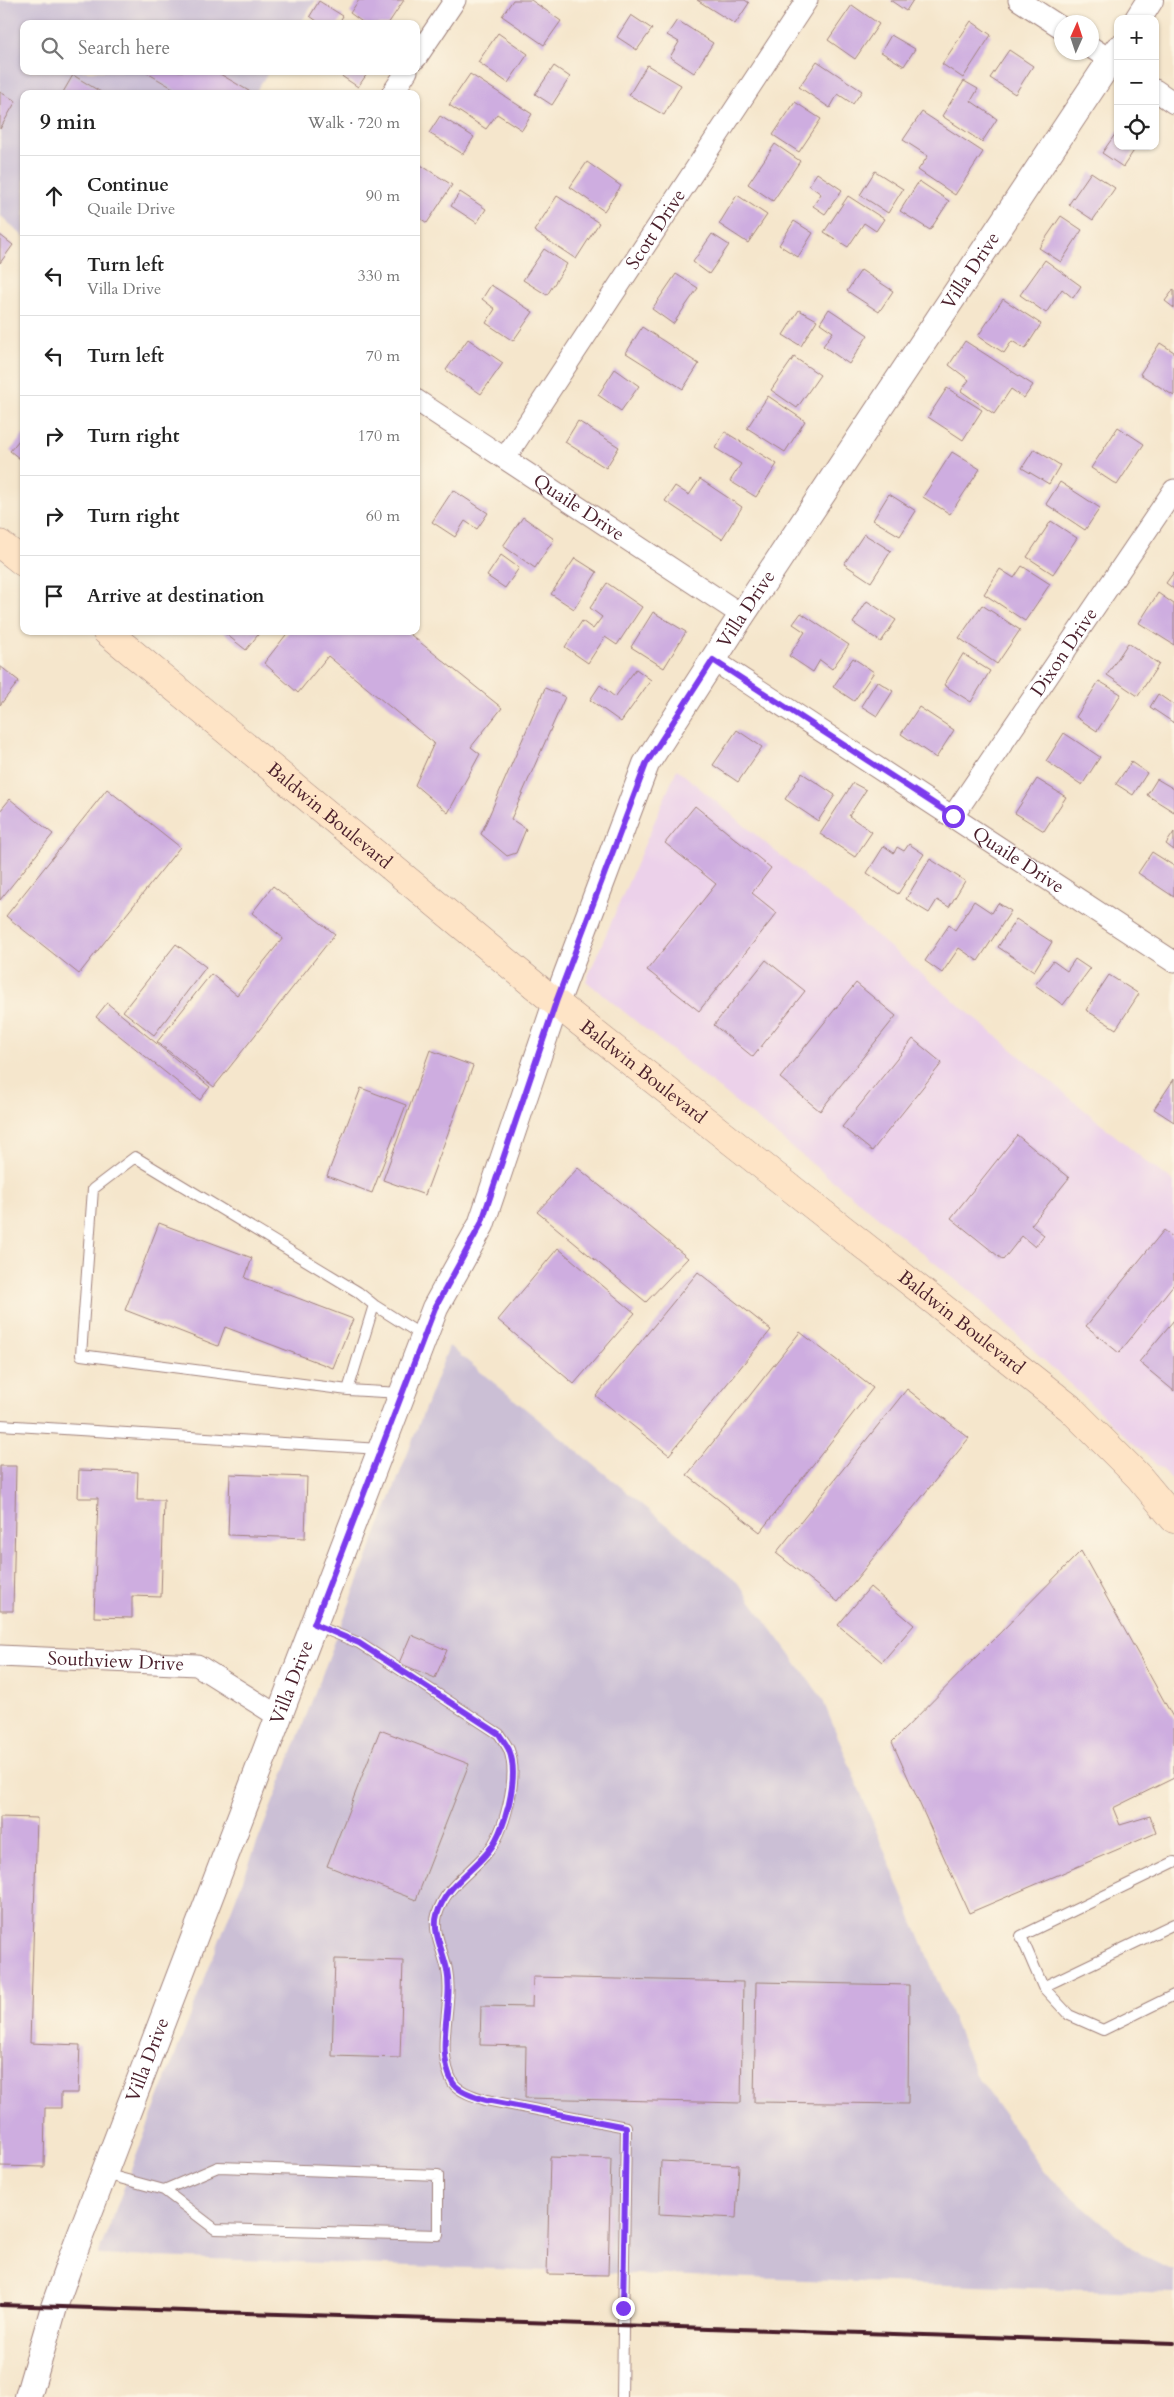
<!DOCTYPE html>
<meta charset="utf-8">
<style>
:root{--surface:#fff;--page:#f6f6f6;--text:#222;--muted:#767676;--line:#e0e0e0}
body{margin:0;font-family:Cardo,serif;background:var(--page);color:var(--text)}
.controls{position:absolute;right:15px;top:15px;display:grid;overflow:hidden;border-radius:10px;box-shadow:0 1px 4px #0004}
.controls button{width:45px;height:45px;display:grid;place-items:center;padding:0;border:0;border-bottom:1px solid var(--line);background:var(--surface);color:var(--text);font:25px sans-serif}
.compass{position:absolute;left:1054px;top:15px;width:45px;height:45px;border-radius:50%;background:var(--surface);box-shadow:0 1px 4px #0004;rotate:3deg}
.stop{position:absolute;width:15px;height:15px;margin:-11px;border:4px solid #7c3aed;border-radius:50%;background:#fff}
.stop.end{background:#7c3aed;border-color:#fff;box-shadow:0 1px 5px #0008}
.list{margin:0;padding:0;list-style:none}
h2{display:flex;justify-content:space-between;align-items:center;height:65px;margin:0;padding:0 20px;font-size:21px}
h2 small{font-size:16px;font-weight:400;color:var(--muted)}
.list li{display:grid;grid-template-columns:32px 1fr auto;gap:15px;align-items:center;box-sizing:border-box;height:80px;padding:0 20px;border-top:1px solid var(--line)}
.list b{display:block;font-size:19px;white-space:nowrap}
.list p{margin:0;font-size:16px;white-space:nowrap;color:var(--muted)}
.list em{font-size:16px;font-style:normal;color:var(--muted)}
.icon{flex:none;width:28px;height:28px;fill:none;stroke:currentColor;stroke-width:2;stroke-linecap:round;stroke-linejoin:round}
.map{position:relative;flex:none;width:1174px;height:2397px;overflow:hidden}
.search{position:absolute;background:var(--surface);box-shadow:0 1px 4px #0004;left:20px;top:20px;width:400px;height:55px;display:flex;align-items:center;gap:12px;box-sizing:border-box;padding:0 18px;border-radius:10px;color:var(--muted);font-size:19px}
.panel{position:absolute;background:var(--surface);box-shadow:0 1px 4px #0004;left:20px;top:90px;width:400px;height:545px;border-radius:10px}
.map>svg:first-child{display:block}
</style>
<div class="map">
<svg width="1174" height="2397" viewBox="0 0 1174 2397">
<rect width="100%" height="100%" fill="#fcf5e5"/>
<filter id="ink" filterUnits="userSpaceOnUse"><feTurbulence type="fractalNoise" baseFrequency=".02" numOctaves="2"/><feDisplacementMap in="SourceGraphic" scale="10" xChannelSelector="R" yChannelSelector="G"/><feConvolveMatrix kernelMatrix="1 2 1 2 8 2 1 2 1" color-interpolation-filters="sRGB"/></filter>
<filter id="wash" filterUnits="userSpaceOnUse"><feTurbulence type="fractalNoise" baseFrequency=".0096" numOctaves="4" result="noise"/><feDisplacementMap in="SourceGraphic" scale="20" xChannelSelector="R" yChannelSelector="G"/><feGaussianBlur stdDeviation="1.12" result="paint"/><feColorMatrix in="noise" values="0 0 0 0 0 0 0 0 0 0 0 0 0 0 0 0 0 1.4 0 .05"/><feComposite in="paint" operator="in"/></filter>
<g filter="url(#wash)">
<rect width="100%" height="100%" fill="#f5e6cc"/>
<path fill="#ecd1ea" d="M677,769L1143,1159L1174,1182V1481L973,1294L586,981Z"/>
<path fill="#cbbfd5" d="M0,0H316L300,24H24V71H269L254,94H24V237L0,215Z
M449,1346L737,1582L822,1698L975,2073L1044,2172L1140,2255L1174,2271V2293L98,2255Z"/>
<g id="blocks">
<path fill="#ceade0" d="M359,0H404L388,24H365L350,13Z
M513,0H531L561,21L544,45L502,16Z
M697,0H745L749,3L735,24Z
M890,0H913L906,11Z
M319,1L343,16L338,24H321L310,16Z
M852,5L879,24L855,59L828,40Z
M631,15L652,29L637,50L617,37Z
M677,20L713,43L694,73L670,57L679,42L667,35Z
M971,21L991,35L963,78L942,64Z
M498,33L528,54L508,83L478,62Z
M891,35L915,49L904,66L881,52Z
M1009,50L1033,66L1015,94L990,78Z
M817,61L862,91L853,104L838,94L830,108L799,87Z
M647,65L681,85L664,115L629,95Z
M554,66L570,77L552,105L535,94Z
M149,71H215L254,94H183L147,73Z
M334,71H369L358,87Z
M470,74L532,114L522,130L497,114L486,129L449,105Z
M73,75L104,94H62Z
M964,81L978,89L971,101L997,119L982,142L942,116Z
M0,92L16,101L0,129Z
M795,102L821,119L799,152L773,135Z
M922,112L983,152L955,195L918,170L928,156L903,140Z
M440,116L474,137L463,154L429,133Z
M1118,130V146H1137L1123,167L1102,153Z
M775,144L800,161L773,201L748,184Z
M416,162L452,185L427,223L416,215Z
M587,162L621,186L604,211L570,187Z
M875,171L903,189L888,213L860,195Z
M1091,172L1115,188L1093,220L1069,204Z
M817,173L842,190L825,214L813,206L821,194L809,185Z
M919,181L949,201L930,230L900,211Z
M460,192L486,209L477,223L451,206Z
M737,195L767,215L748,243L719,224Z
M557,196L599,223L576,259L534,231Z
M848,196L884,219L876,231L864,223L848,247L824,232Z
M1061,216L1082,230L1061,262L1039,248Z
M794,221L813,233L798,257L779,245Z
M712,234L729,245L709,274L693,262Z
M0,235L13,245L0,263Z
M544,249L567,264L547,295L523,280Z
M1045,260L1081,286L1073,298L1062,289L1046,313L1020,295Z
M861,270L893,291L879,312L847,291Z
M676,274L698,288L673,324L652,309Z
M491,285L533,312L513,341L486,323L495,309L482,299Z
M1174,289V308L1165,301Z
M1003,299L1041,324L1025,349L1012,341L1004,353L978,336Z
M829,309L868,335L849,364L823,346L833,332L820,323Z
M799,310L817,320L801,346L783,335Z
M642,327L699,364L683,389L626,353Z
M468,339L503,363L481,394L446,370Z
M965,341L1033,385L1024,398L1011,389L994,414L961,391L969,380L949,365Z
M1160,343L1174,352V396L1140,374Z
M794,357L820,375L797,408L771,390Z
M615,369L639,386L621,411L598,395Z
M947,388L982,410L963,440L928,417Z
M768,396L805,421L785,452L747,428Z
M578,421L619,447L606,468L565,442Z
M1118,427L1144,444L1117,485L1091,468Z
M725,432L777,464L756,497L730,481L741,464L715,448Z
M24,434V462L10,451Z
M1034,449L1060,465L1049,484L1022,468Z
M952,452L980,469L950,514L923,497Z
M700,479L742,507L722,539L665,501L675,486L689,495Z
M1060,482L1100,508L1085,530L1046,504Z
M453,490L488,513L477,529L465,521L455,537L432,522Z
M889,494L916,511L900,536L873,520Z
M523,517L554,539L535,568L503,546Z
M1051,521L1077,538L1053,574L1027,557Z
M864,534L891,551L871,582L844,564Z
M501,555L519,568L505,588L487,576Z
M575,558L597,572L574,609L551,594Z
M1022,566L1050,584L1025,621L984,594L1000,569L1014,578Z
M1174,572V589L1166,583Z
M607,583L642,607L617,645L605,637L588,663L565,647L582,621L593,629L602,617L590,608Z
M1158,593L1174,604V645L1139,623Z
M867,601L896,620L881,642L853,623Z
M982,605L1020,630L997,664L959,638Z
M653,612L686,632L664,668L631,647Z
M801,613L849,645L832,669L820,660L813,672L789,656L805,632L793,624Z
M222,631H261L246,650Z
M289,631H406L502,708L471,747L480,754L448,813L415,785L434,743L328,656L298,693L264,663Z
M1128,643L1159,664L1138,696L1107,675Z
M963,654L990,671L971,702L944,685Z
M853,658L874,672L854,701L833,687Z
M0,666L19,681L0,705Z
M636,669L651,680L621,722L590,700L600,685L615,697Z
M877,681L893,691L877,716L861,706Z
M1099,681L1121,694L1097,731L1076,717Z
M545,688L565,697L511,819L526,829L516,853L507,856L481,834Z
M1158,694L1174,705V723L1150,707Z
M919,707L954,730L936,758L901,734Z
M737,730L762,747L738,782L713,765Z
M1064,733L1100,757L1082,785L1046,761Z
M1131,762L1147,773L1133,795L1116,784Z
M802,773L835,795L818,821L785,799Z
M1037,779L1066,797L1044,831L1015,813Z
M1157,779L1174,789V812L1147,795Z
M853,783L866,790L849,816L872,832L855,857L820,834Z
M107,789L180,847L79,974L6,916Z
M10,799L53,834L0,900V811Z
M695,806L771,868L752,893L777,913L699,1011L647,970L716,884L665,843Z
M1174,832V850L1166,844Z
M909,844L924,854L898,894L867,873L884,846L894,853L897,847L904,851Z
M1152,852L1174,866V897L1138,873Z
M930,859L965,881L949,907L937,900L929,913L906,899Z
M273,886L335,934L214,1087L157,1042L211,974L237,995L283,938L252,913Z
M974,901L992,913L998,903L1011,911L978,961L959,948L942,973L925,961L949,925L955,930Z
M1016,919L1052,942L1034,971L998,947Z
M176,944L206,967L154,1035L123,1011Z
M1075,959L1090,969L1063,1005L1035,985L1053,961L1067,971Z
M766,960L805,991L753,1057L714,1025Z
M1109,975L1139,994L1116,1029L1086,1010Z
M856,983L896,1016L820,1111L780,1078Z
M107,1003L210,1087L200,1100L96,1017Z
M913,1039L942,1063L872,1151L842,1127Z
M430,1050L473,1066L425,1195L383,1180Z
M1174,1079V1122L1154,1109Z
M361,1088L406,1105L372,1193L327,1176Z
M1017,1135L1069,1178L1031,1225L1044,1235L1035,1247L1022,1236L1003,1260L951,1218Z
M578,1168L688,1258L646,1302L537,1212Z
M159,1223L252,1258L245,1278L353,1319L333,1368L225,1327L218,1346L125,1310Z
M1164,1230L1174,1238V1284L1119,1353L1086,1326Z
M558,1248L635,1313L574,1384L498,1320Z
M698,1272L771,1330L669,1455L596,1396Z
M1174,1320V1391L1139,1362Z
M800,1332L873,1388L760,1532L687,1475Z
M907,1389L969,1438L838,1602L776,1553Z
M0,1466H16L13,1611H0Z
M79,1470L138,1472L137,1500H164L161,1597L132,1596V1618L94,1617L98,1498H78Z
M230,1474L307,1477L305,1538L228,1535Z
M1081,1551L1174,1719V1778L1113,1808L1120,1825L1150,1816L1156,1833L969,1913L892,1742Z
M870,1587L914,1625L882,1662L838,1625Z
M411,1635L447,1650L435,1678L399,1663Z
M380,1730L469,1764L416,1900L327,1866Z
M0,1817L37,1818L30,2043L80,2045L78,2093H61V2108H45L44,2167L0,2166Z
M335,1959L403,1961L400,2058L332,2056Z
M533,1977L743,1982L741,2103L525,2098L526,2046L480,2045L481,2006L532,2007Z
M756,1982L909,1985L908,2104L754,2102Z
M550,2157L611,2159L608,2275L547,2274Z
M661,2161L739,2165L736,2218L659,2214Z"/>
</g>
</g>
<g filter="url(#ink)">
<use href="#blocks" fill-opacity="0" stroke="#a0827c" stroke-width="1"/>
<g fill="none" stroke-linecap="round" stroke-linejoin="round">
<g stroke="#a0827c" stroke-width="12">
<path id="service" d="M348,1390L374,1305
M401,1393L348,1390L81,1355L93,1189L135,1157L358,1292L374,1305L423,1336
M0,1425L380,1449
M315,1625L359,1643L499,1734C502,1739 507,1745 509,1750C519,1777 505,1833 486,1854C468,1875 445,1887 437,1915C432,1932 444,1953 447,1970C454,2006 434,2049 453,2083C459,2092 476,2097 486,2100L626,2127L622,2397
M1174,1862L1021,1936L1043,1987L1069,2015L1103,2030L1174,1995
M1043,1987L1174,1924
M105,2174L164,2190L218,2167L438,2175V2235L215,2229L164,2190"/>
</g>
<g stroke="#a0827c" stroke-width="23">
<g id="minor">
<path d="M1019,0L1062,28"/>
<path d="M1092,48L1118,65"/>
<path d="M416,58L455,0"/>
<path d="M1155,90L1174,103"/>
<path d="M392,94L407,71"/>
<path id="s1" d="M416,400L742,615"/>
<path id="s2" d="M505,458L807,0"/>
<path id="s3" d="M713,660L1174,962"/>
<path id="s4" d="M953,816L1174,490"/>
<path id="s5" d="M0,1656L197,1665L278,1716"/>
</g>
</g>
<g stroke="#a0827c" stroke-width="28">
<g id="tertiary">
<path d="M1138,19L1150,0"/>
<path id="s6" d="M28,2397L54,2307L69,2265L435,1308L481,1225L556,1003L646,764L742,615L1118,49"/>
</g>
</g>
<g stroke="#a0827c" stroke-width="29">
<g id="secondary">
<path d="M0,544L24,563"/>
<path id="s7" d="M106,631L556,1003L1070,1408L1139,1477L1174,1519"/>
</g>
</g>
<use href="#service" stroke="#fff" stroke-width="10"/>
<use href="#minor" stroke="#fff" stroke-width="21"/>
<use href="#tertiary" stroke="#fff" stroke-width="26"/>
<use href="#secondary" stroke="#fee4c6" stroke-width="28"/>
<path stroke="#4a1f2b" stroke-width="4" d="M0,2305L1174,2343"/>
</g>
</g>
<g fill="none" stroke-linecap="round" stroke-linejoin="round" filter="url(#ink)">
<path stroke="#7c3aed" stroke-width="6" d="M623,2308L626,2127L486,2100C476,2097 459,2092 453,2083C434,2049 454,2006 447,1970C444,1953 432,1932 437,1915C445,1887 468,1875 486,1854C505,1834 520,1777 509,1750C507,1745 502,1739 499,1734L359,1643L314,1624L435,1308L481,1224L556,1002L646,764L713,660L953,816"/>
</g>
<g text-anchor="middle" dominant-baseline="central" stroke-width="4.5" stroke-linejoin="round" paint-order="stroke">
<g font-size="19" fill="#4a1f2b" stroke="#fcf5e5">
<text stroke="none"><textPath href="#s2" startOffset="274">Scott Drive</textPath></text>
<text stroke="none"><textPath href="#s6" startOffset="2338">Villa Drive</textPath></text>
<text stroke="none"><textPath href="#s1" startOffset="195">Quaile Drive</textPath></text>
<text stroke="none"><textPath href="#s6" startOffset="1932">Villa Drive</textPath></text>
<text stroke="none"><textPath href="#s4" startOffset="198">Dixon Drive</textPath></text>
<text stroke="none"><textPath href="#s7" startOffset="290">Baldwin Boulevard</textPath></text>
<text stroke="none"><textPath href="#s3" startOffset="365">Quaile Drive</textPath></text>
<text stroke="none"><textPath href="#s7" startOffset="695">Baldwin Boulevard</textPath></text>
<text stroke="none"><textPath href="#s7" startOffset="1100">Baldwin Boulevard</textPath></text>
<text stroke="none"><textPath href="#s5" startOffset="116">Southview Drive</textPath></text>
<text stroke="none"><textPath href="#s6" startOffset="762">Villa Drive</textPath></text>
<text stroke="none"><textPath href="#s6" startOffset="358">Villa Drive</textPath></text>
</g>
</g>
</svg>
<div class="controls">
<button>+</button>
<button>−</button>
<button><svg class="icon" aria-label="locate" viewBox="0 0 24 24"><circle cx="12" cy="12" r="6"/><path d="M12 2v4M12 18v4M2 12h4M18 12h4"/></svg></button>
</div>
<svg class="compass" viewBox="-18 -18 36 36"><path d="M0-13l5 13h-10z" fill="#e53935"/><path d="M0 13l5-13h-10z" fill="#767676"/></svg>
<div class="stop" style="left:953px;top:816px"></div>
<div class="stop end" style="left:623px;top:2308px"></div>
<div class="search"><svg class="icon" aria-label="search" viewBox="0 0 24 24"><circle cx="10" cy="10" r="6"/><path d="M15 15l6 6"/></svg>Search here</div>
<section class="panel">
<h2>9 min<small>Walk · 720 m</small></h2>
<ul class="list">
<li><svg class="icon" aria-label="ahead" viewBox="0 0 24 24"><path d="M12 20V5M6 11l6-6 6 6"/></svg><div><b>Continue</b><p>Quaile Drive</p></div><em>90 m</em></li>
<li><svg class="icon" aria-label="left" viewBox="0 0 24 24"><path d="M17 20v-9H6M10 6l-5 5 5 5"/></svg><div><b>Turn left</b><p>Villa Drive</p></div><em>330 m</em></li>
<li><svg class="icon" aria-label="left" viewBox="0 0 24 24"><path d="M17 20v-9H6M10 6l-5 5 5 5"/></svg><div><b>Turn left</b></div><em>70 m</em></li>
<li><svg class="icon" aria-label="right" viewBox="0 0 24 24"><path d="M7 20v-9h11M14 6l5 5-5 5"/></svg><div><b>Turn right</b></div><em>170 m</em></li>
<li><svg class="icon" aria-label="right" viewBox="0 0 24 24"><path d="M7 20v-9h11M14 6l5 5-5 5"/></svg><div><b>Turn right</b></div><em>60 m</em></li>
<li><svg class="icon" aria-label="arrive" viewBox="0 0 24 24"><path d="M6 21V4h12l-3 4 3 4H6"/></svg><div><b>Arrive at destination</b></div></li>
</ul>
</section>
</div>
